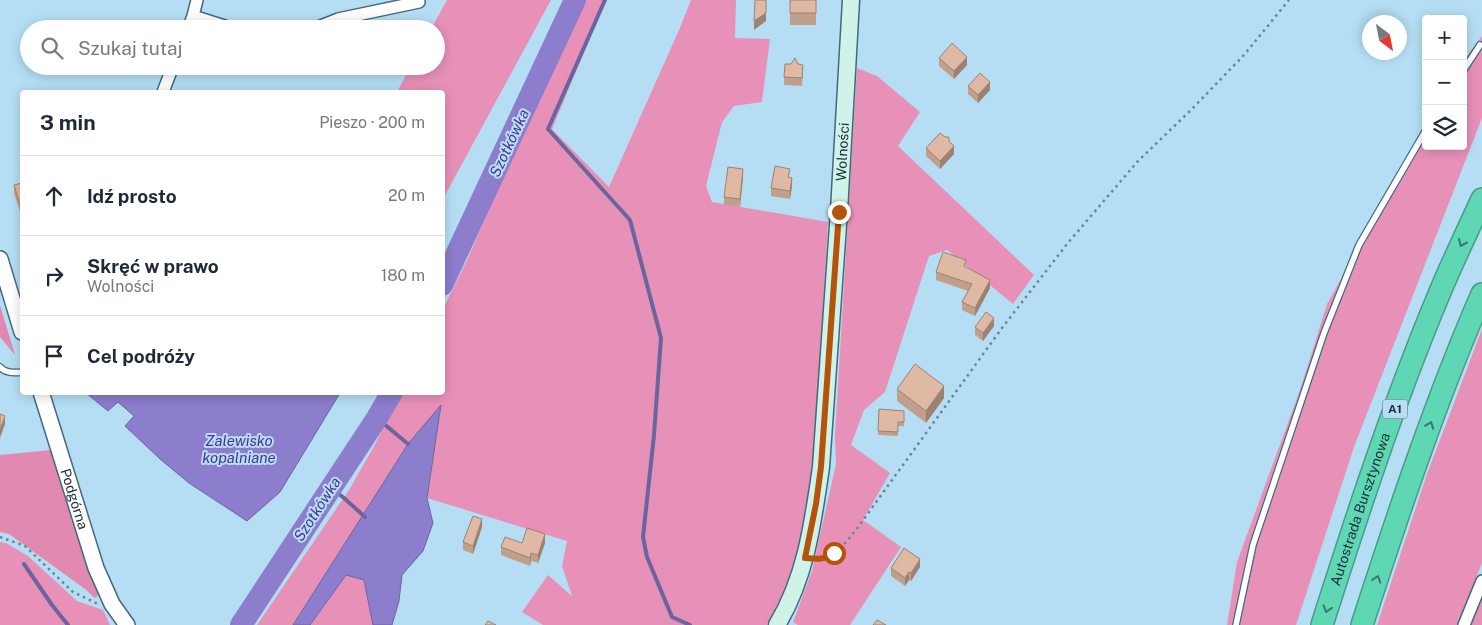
<!DOCTYPE html>
<html lang="pl">
<meta charset="utf-8">
<style>
:root{--surface:#fff;--page:#f2f2f3;--text:#1f2937;--muted:#747a83;--line:#e0e1e3}
body{margin:0;font-family:"Public Sans",sans-serif;background:var(--page);color:var(--text)}
.controls{position:absolute;right:15px;top:15px;display:grid;overflow:hidden;border-radius:5px;box-shadow:0 2px 12px #0003}
.controls button{width:45px;height:45px;display:grid;place-items:center;padding:0;border:0;border-bottom:1px solid var(--line);background:var(--surface);color:var(--text);font:25px sans-serif}
.compass{position:absolute;left:1362px;top:15px;width:45px;height:45px;border-radius:50%;background:var(--surface);box-shadow:0 2px 12px #0003;rotate:148deg}
.stop{position:absolute;width:15px;height:15px;margin:-11px;border:4px solid #b45309;border-radius:50%;background:#fff}
.stop.end{background:#b45309;border-color:#fff;box-shadow:0 1px 5px #0008}
.list{margin:0;padding:0;list-style:none}
h2{display:flex;justify-content:space-between;align-items:center;height:65px;margin:0;padding:0 20px;font-size:21px}
h2 small{font-size:16px;font-weight:400;color:var(--muted)}
.list li{display:grid;grid-template-columns:32px 1fr auto;gap:15px;align-items:center;box-sizing:border-box;height:80px;padding:0 20px;border-top:1px solid var(--line)}
.list b{display:block;font-size:19px;white-space:nowrap}
.list p{margin:0;font-size:16px;white-space:nowrap;color:var(--muted)}
.list em{font-size:16px;font-style:normal;color:var(--muted)}
.icon{flex:none;width:28px;height:28px;fill:none;stroke:currentColor;stroke-width:2;stroke-linecap:round;stroke-linejoin:round}
.map{position:relative;flex:none;width:1482px;height:625px;overflow:hidden}
.search{position:absolute;background:var(--surface);box-shadow:0 2px 12px #0003;left:20px;top:20px;width:425px;height:55px;display:flex;align-items:center;gap:12px;box-sizing:border-box;padding:0 18px;border-radius:28px;color:var(--muted);font-size:19px}
.panel{position:absolute;background:var(--surface);box-shadow:0 2px 12px #0003;left:20px;top:90px;width:425px;height:305px;border-radius:5px}
.map>svg:first-child{display:block}
</style>
<div class="map">
<svg width="1482" height="625" viewBox="0 0 1482 625">
<rect width="100%" height="100%" fill="#b5def4"/>
<path fill="#e891b8" d="M447,0H551L443,199L442,92H399L398,90L411,66H436V29H431Z
M579,0H606L552,129L609,187L679,30L691,0H736L735,38L770,39L762,102L734,106L722,122L706,186L712,202L828,222L815,453L799,547L787,588L767,625H543L522,612L548,575L572,596L562,566L567,541L427,498L441,407L408,444L293,625H257L349,490L373,448L401,393L442,392L443,309L467,260Z
M1482,36V118L1354,447L1296,625H1227L1237,562L1301,387L1327,304L1426,126V146H1463V61Z
M857,68L877,76L920,112L898,146L1034,275L1013,304L947,250L929,256L885,392L864,410L851,445L890,473L863,520L901,547L850,625H798L793,622L812,571L836,464L835,435Z
M1482,329V563L1457,625H1377L1427,474Z
M0,542L6,543L28,556L77,601L103,610L110,625H0Z
M346,575L364,580L373,625H310Z
M1482,596V625H1470L1471,623Z"/>
<path fill="#e289b1" d="M0,305L15,355L0,337Z
M51,450L100,594L95,598L85,589L9,534L0,532V455Z"/>
<path fill="#8d7dcd" stroke="#6b659f" d="M86,393H85H340L280,492L247,521L189,483L160,459L125,426L134,416L118,402L108,411Z
M441,405L427,498L433,523L423,551L402,575L399,601L392,625H373L364,580L346,575L310,625H293L408,444Z"/>
<g fill="none" stroke-linecap="round" stroke-linejoin="round">
<path stroke="#6b659f" stroke-width="4" d="M605,0L548,129L630,220L661,338L654,435L643,537L647,557L672,617L690,625
M377,418L408,444
M331,488L344,498L365,517
M24,564L52,605L68,625"/>
<path stroke="#8d7dcd" stroke-width="22" d="M442,285L575,0
M241,625L377,418L392,392"/>
<g stroke="#43697c" stroke-width="8">
<path id="service" d="M1463,71L1480,45
M0,367C5,373 15,373 22,372
M1236,625L1253,545L1324,333L1359,245L1426,130"/>
</g>
<g stroke="#43697c" stroke-width="14">
<path id="minor" d="M193,16L234,29
M188,29L193,16L197,0
M313,29L338,19L419,2
M163,92L173,66
M1464,625L1482,581"/>
</g>
<g stroke="#43697c" stroke-width="18">
<g id="tertiary">
<path d="M0,259L22,332"/>
<path id="s1" d="M41,392L96,568L112,604L127,625"/>
</g>
</g>
<g stroke="#43697c" stroke-width="19">
<g id="secondary">
<path id="s2" d="M777,625C806,577 813,522 821,467L839,211L851,0"/>
</g>
</g>
<g stroke="#489b88" stroke-width="24">
<g id="motorway">
<path id="s3" d="M1322,625C1357,515 1393,405 1437,299C1451,265 1467,232 1482,199"/>
<path d="M1362,625C1398,514 1435,402 1482,294"/>
</g>
</g>
<path stroke="#698595" stroke-width="2.5" stroke-dasharray="2.5 4" stroke-linecap="butt" d="M0,537L25,546L73,592L98,604
M817,559L830,557L846,542L856,530L1002,328L1067,244L1138,161L1191,110L1244,55L1289,0"/>
<use href="#service" stroke="#fff" stroke-width="5.5"/>
<use href="#minor" stroke="#fff" stroke-width="11"/>
<use href="#tertiary" stroke="#fff" stroke-width="15"/>
<use href="#secondary" stroke="#cff3e9" stroke-width="16"/>
<use href="#motorway" stroke="#5fd7b5" stroke-width="21"/>
</g>
<path fill="#c09f8c" d="M790,0H816V25H790Z
M939,58L967,65L954,79L939,66Z
M803,73L802,86L784,85V77Z
M968,86L990,90L978,103L968,94Z
M926,148L954,154L940,169L926,156Z
M743,177L740,207L724,205V197Z
M790,177L792,186L790,199L771,196V188Z
M22,183L20,212L14,193V185Z
M966,267L990,288L975,316L962,310V302L968,291L936,280V272Z
M994,326L983,341L975,335V327Z
M897,389L944,398L926,423L897,401Z
M879,409L904,411V426H898V436L878,435Z
M482,527L473,554L463,550V542Z
M522,543H545L538,563L531,561L530,566L501,555V547Z
M920,567L911,581L909,580L905,586L891,576V568Z"/>
<path fill="#9c8272" d="M766,0V21L754,30V21Z
M967,57V65L954,79V71Z
M990,82V90L978,103V95Z
M954,146V154L940,169V161Z
M743,169V177L740,207V199Z
M792,178V186L790,199V191Z
M22,203V211L20,212V204Z
M990,280V288L975,316V308Z
M994,318V326L983,341V333Z
M944,386V398L926,423V411Z
M5,416V424L0,438V430Z
M482,519V527L473,554V546Z
M545,534V543L538,563V555Z
M531,553V561L530,566V558Z
M920,559V567L911,581V573Z
M909,572V580L905,586V578Z"/>
<path fill="#dfb9a3" stroke="#9c8272" d="M755,0H766V13L754,21Z
M790,0H816V13H790Z
M952,43L967,57L954,71L939,58Z
M795,58L798,64L803,65L802,78L784,77L785,64H791Z
M980,73L990,82L978,95L968,86Z
M940,133L945,137H949V141L954,146L940,161L926,148Z
M775,166L790,169L788,177L792,178L790,191L771,188Z
M728,167L743,169L740,199L724,197Z
M22,183V203L20,204L14,185Z
M943,252L966,260L964,266L990,280L975,308L962,302L972,284L936,272Z
M986,312L994,318L983,333L975,327Z
M915,364L944,386L926,411L897,389Z
M879,409L904,411V422H898V432L878,431Z
M0,414L5,416L0,430Z
M473,516L482,519L473,546L463,542Z
M527,528L545,534L538,555L531,553L530,558L501,547L505,537L522,543Z
M904,548L920,559L911,573L909,572L905,578L891,568Z
M877,620L886,625H873Z
M488,621L496,625H485Z"/>
<defs><path id="oneway-chevron" d="M-2-3.5L2.5 0L-2 3.5" fill="none" stroke-width="1.6" stroke-linecap="round" stroke-linejoin="round" transform="scale(1.25)"/></defs>
<g stroke="#3a796f">
<use href="#oneway-chevron" transform="translate(1462 243) rotate(114)"/>
<use href="#oneway-chevron" transform="translate(1430 425) rotate(-70)"/>
<use href="#oneway-chevron" transform="translate(1377 579) rotate(-72)"/>
<use href="#oneway-chevron" transform="translate(1327 609) rotate(107)"/>
</g>
<g fill="none" stroke-linecap="round" stroke-linejoin="round">
<path stroke="#b45309" stroke-width="6" d="M834,553C826,560 816,559 805,558L816,504L821,467L839,212"/>
</g>
<g text-anchor="middle" dominant-baseline="central" stroke-width="4" stroke-linejoin="round" paint-order="stroke">
<rect fill="#b5def4" stroke="#4a616e" stroke-width="1" x="1382.5" y="399.5" width="25" height="19" rx="4"/>
<g font-size="12" font-weight="bold" fill="#1c2c35">
<text x="1395" y="409">A1</text>
</g>
<g font-size="14" fill="#1c2c35" stroke="#b5def4">
<text stroke="none"><textPath href="#s2" startOffset="481">Wolności</textPath></text>
<text stroke="none"><textPath href="#s1" startOffset="112">Podgórna</textPath></text>
<text stroke="none"><textPath href="#s3" startOffset="122">Autostrada Bursztynowa</textPath></text>
</g>
<g font-size="15" font-style="italic" fill="#4d318f" stroke="#b5def4">
<text transform="translate(509 143) rotate(-65)">Szotkówka</text>
<text x="239" y="440">Zalewisko<tspan x="239" dy="17">kopalniane</tspan></text>
<text transform="translate(317 509) rotate(-57)">Szotkówka</text>
</g>
</g>
</svg>
<div class="controls">
<button>+</button>
<button>−</button>
<button><svg class="icon" aria-label="layers" viewBox="0 0 24 24"><path d="M12 4l9 5-9 5-9-5zM3 14l9 5 9-5"/></svg></button>
</div>
<svg class="compass" viewBox="-18 -18 36 36"><path d="M0-13l5 13h-10z" fill="#e53935"/><path d="M0 13l5-13h-10z" fill="#747a83"/></svg>
<div class="stop" style="left:834px;top:553px"></div>
<div class="stop end" style="left:839px;top:212px"></div>
<div class="search"><svg class="icon" aria-label="search" viewBox="0 0 24 24"><circle cx="10" cy="10" r="6"/><path d="M15 15l6 6"/></svg>Szukaj tutaj</div>
<section class="panel">
<h2>3 min<small>Pieszo · 200 m</small></h2>
<ul class="list">
<li><svg class="icon" aria-label="ahead" viewBox="0 0 24 24"><path d="M12 20V5M6 11l6-6 6 6"/></svg><div><b>Idź prosto</b></div><em>20 m</em></li>
<li><svg class="icon" aria-label="right" viewBox="0 0 24 24"><path d="M7 20v-9h11M14 6l5 5-5 5"/></svg><div><b>Skręć w prawo</b><p>Wolności</p></div><em>180 m</em></li>
<li><svg class="icon" aria-label="arrive" viewBox="0 0 24 24"><path d="M6 21V4h12l-3 4 3 4H6"/></svg><div><b>Cel podróży</b></div></li>
</ul>
</section>
</div>
